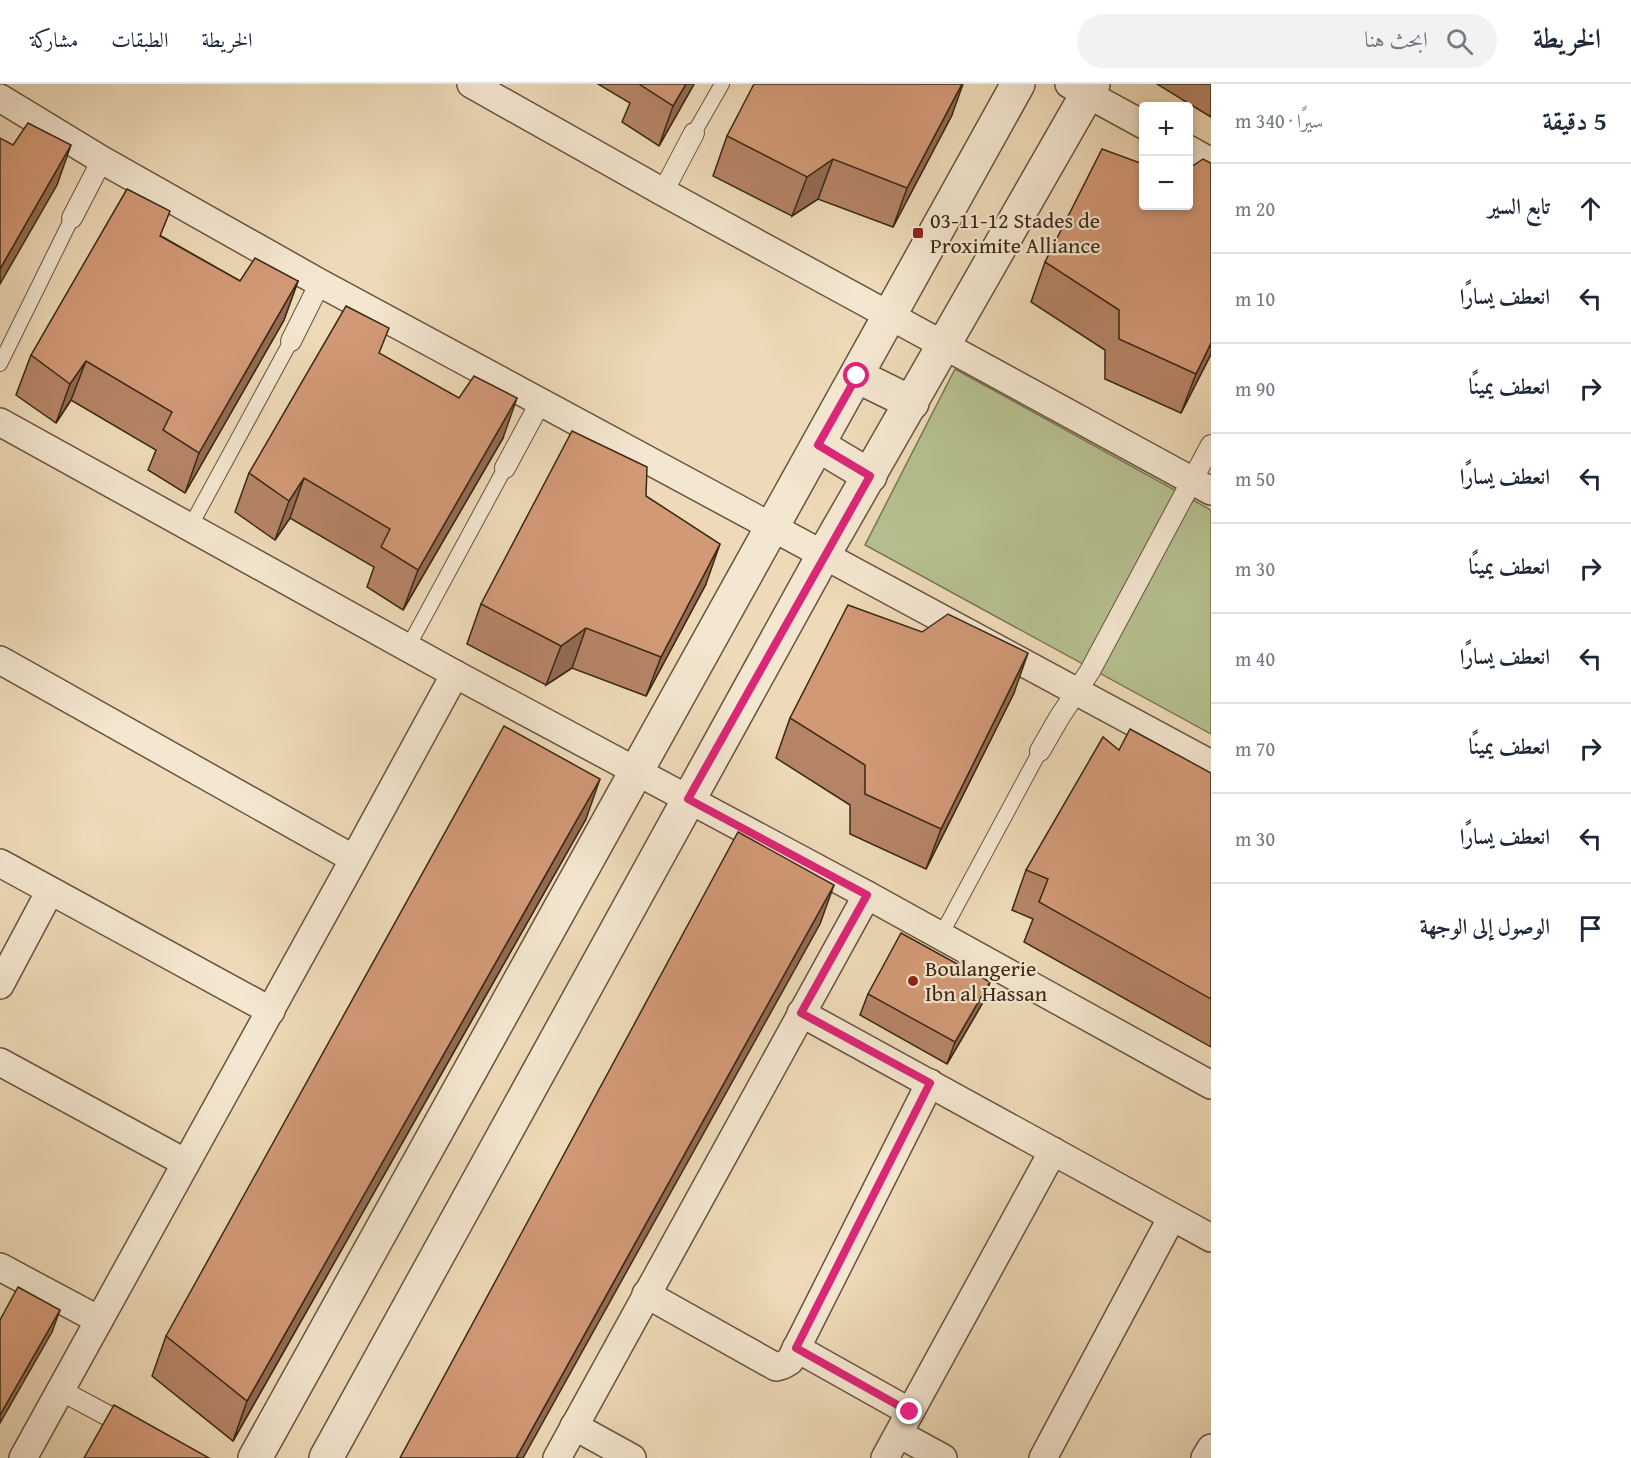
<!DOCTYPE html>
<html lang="ar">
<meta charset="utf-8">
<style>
:root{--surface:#fff;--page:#f2f2f3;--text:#1f2937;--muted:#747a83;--line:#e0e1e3}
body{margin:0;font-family:"Gentium Book Plus",Amiri,serif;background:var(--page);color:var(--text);direction:rtl}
.controls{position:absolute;right:18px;top:18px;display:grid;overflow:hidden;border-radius:6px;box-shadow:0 3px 9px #0003}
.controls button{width:54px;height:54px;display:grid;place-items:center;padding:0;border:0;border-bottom:2px solid var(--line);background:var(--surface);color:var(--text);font:30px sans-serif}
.stop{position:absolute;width:18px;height:18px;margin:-14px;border:4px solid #db2777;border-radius:50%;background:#fff}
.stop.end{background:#db2777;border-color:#fff;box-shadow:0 2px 6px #0008}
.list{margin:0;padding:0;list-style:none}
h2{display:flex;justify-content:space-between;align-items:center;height:78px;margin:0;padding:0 24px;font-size:26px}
h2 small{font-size:20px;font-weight:400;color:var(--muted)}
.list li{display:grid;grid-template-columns:39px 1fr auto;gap:18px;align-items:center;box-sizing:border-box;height:90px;padding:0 24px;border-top:2px solid var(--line)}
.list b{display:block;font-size:22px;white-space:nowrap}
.list em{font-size:20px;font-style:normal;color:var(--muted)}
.icon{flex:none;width:33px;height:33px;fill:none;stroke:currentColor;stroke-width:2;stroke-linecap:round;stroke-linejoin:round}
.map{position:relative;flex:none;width:1211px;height:1374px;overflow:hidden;direction:ltr}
header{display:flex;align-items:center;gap:36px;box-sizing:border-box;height:84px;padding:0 30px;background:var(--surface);border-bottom:2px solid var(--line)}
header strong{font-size:28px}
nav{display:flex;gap:33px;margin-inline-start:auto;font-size:21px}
.search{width:420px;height:54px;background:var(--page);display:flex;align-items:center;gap:15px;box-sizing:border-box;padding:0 21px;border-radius:33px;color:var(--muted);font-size:22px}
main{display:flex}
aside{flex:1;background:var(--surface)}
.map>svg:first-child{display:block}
.green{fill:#b6c090;stroke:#787452;stroke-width:1.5}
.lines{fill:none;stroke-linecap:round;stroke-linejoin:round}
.service-casing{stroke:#68543e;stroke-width:16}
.pedestrian-casing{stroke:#68543e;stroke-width:22}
.minor-casing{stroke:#68543e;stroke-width:30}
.tertiary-casing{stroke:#68543e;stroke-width:36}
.service{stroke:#f4e7d1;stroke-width:14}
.pedestrian{stroke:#f4e7d1;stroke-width:20}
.minor{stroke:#f4e7d1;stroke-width:27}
.tertiary{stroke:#f4e7d1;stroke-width:33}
.wall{fill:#b58466;stroke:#3b2815;stroke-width:1.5}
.shaded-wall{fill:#936b53;stroke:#3b2815;stroke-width:1.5}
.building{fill:#d29977;stroke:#3b2815;stroke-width:1.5}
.route{stroke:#db2777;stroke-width:8}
.poi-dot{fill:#8f2418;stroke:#f4e7d1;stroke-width:2}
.labels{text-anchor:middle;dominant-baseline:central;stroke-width:4.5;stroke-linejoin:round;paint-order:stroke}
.poi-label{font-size:22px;fill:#3b2815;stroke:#f4e7d1;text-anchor:start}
</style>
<header>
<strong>الخريطة</strong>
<div class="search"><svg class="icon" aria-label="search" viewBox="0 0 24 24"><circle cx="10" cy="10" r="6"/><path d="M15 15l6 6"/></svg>ابحث هنا</div>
<nav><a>الخريطة</a><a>الطبقات</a><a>مشاركة</a></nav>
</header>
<main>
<aside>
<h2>5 دقيقة<small>سيرًا · 340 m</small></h2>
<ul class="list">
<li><svg class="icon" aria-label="ahead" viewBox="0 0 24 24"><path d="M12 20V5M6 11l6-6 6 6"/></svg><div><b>تابع السير</b></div><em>20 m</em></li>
<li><svg class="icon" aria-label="left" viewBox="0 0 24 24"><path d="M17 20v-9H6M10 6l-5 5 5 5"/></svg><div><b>انعطف يسارًا</b></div><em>10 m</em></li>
<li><svg class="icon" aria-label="right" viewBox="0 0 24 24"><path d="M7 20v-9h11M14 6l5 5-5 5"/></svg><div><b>انعطف يمينًا</b></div><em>90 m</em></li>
<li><svg class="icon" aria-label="left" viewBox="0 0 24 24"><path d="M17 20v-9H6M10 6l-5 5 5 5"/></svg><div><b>انعطف يسارًا</b></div><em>50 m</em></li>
<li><svg class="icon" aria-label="right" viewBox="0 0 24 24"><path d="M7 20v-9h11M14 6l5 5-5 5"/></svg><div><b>انعطف يمينًا</b></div><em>30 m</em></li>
<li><svg class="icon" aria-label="left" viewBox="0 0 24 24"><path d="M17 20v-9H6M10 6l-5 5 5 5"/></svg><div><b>انعطف يسارًا</b></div><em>40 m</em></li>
<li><svg class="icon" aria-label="right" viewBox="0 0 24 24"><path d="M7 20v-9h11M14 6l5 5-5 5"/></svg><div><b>انعطف يمينًا</b></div><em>70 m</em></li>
<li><svg class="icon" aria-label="left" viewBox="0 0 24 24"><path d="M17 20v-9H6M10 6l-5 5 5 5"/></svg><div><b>انعطف يسارًا</b></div><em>30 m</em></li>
<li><svg class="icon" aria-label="arrive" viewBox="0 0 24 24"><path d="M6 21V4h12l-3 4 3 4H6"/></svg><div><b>الوصول إلى الوجهة</b></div></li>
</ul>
</aside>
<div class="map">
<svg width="1211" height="1374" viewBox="0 0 1211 1374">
<rect width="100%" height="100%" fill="#eedab8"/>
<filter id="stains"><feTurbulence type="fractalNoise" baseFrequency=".00333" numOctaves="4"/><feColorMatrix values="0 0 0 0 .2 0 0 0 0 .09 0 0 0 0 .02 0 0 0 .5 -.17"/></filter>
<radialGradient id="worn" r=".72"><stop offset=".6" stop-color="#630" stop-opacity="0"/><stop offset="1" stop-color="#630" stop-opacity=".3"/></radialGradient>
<path class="green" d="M955 285 1211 426V650L865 461Z"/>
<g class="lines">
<defs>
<g id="service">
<path d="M694 49 722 0"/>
<path d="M0 280 72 134"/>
<path d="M190 443 291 257"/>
<path d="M408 563 505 384"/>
<path d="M941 851 1040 667"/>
</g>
<g id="pedestrian">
<path d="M663 108 694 49"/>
<path d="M72 134 102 76"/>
<path d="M291 257 320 199"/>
<path d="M505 384 540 319"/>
<path d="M1040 667 1059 634 1090 587 1211 361"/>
<path d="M60 1306 129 1343"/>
</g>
<g id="minor">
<path d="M471 0 663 108 1211 407"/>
<path d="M1069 0 1144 41"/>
<path d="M0 14 102 76 320 199 1211 680"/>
<path d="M1188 65 1211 78"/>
<path d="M0 338 455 590 867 811 1211 1001"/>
<path d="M0 576 354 775"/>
<path d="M0 779 271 927"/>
<path d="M0 901 50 807"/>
<path d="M801 929 1211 1154"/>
<path d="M0 978 186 1079"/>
<path d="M0 1183 99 1236"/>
<path d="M646 1210 776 1283 783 1281 790 1277 930 999"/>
<path d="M796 1264 910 1328"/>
<path d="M574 1342 632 1374"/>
<path d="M899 1350 943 1374"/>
<path d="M23 1374 354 775 455 590"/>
<path d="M557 1374 867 811"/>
<path d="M885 1374 1053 1067"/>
<path d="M1043 1374 1172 1133"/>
<path d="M1205 1374 1211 1364"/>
</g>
<g id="tertiary">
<path d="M857 292 912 319"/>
<path d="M818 361 870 392"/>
<path d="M255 1374 1018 0"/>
<path d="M326 1374 824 470 1093 0"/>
</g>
</defs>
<use href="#service" class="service-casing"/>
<use href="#pedestrian" class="pedestrian-casing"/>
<use href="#minor" class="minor-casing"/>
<use href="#tertiary" class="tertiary-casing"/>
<use href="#service" class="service"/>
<use href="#pedestrian" class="pedestrian"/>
<use href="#minor" class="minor"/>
<use href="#tertiary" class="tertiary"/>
</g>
<g class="wall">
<path d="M598 0H694L659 62 622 38 630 19Z"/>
<path d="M1157 0H1211V33Z"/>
<path d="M952 31 893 143 818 115 792 132 713 92 727 52Z"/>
<path d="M161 152 240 197H298L284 236 185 409 148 386 156 366 71 316 56 339 16 311 31 271Z"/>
<path d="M1045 178 1211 270 1181 329 1105 295V266L1031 218Z"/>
<path d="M503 354 403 526 367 503 374 483 290 434 275 456 235 428 249 389Z"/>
<path d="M646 412 706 500 646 612 572 584 546 601 467 560 481 520Z"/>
<path d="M1014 609 926 785 850 750V721L776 674 790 634Z"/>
<path d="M1119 666 1211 689V963L1024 858 1033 835 1012 826 1026 786Z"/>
<path d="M586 735 233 1357 152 1292 166 1252Z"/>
<path d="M990 898 982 920 947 980 860 931 868 910Z"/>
</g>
<g class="shaded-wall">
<path d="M686 0H694L659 62 673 22Z"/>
<path d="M962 0H963L952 31 893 143 907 104Z"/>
<path d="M71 61 57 101 0 200V185Z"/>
<path d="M833 75 818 115 792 132 807 93Z"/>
<path d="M298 197 284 236 185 409 199 369Z"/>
<path d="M1211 259V270L1181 329 1196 290Z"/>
<path d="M86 277 71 316 56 339 70 300Z"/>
<path d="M517 314 503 354 403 526 418 486Z"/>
<path d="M304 394 290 434 275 456 289 417Z"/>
<path d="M720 460 706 500 646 612 661 573Z"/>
<path d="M586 544 572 584 546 601 561 562Z"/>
<path d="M1028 569 1014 609 926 785 941 745Z"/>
<path d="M600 695 586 735 233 1357 247 1317Z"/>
<path d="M834 801 820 840 523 1374H516Z"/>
<path d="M990 898 982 920 947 980 955 958Z"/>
<path d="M60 1226 52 1248 0 1339V1331Z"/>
</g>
<g class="building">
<path d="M639 0H686L673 22Z"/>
<path d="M754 0H962L907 104 833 75 807 93 727 52Z"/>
<path d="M28 39 71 61 0 185V54L13 61Z"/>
<path d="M1102 65 1143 80V122H1188V85L1203 75 1211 79V259L1196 290 1119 255V226L1045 178Z"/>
<path d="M127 105 170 127 160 152 240 197 255 174 298 197 199 369 163 346 172 328 86 277 70 300 31 271Z"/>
<path d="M346 222 389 244 379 269 459 314 474 292 517 314 418 486 381 463 390 445 304 394 289 417 249 389Z"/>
<path d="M572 347 647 383 646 412 720 460 661 573 586 544 561 562 481 520Z"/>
<path d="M848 521 922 548 948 530 1028 569 941 745 865 710V681L790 634Z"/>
<path d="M504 642 600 695 247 1317 166 1252Z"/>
<path d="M1130 645 1211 689V915L1039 818 1048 795 1026 786 1103 653 1119 666Z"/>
<path d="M738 748 834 801 516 1374H400Z"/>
<path d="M901 849 990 898 955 958 868 910Z"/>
<path d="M18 1203 60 1226 0 1331V1236Z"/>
<path d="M114 1321 209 1374H84Z"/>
</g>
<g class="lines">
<path class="route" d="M857 292 818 361 870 392 688 715 867 811 801 929 930 999 796 1264 910 1328"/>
</g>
<g class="poi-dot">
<rect x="912" y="143" width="12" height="12" rx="3"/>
<circle cx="913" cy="897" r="6"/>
</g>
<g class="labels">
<g class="poi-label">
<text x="930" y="136">03-11-12 Stades de<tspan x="930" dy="25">Proximite Alliance</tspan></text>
<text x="925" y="884">Boulangerie<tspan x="925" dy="25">Ibn al Hassan</tspan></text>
</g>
</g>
<rect width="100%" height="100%" filter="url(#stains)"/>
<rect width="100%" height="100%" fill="url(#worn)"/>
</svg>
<div class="controls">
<button>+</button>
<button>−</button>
</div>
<div class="stop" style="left:857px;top:292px"></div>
<div class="stop end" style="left:910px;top:1328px"></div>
</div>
</main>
